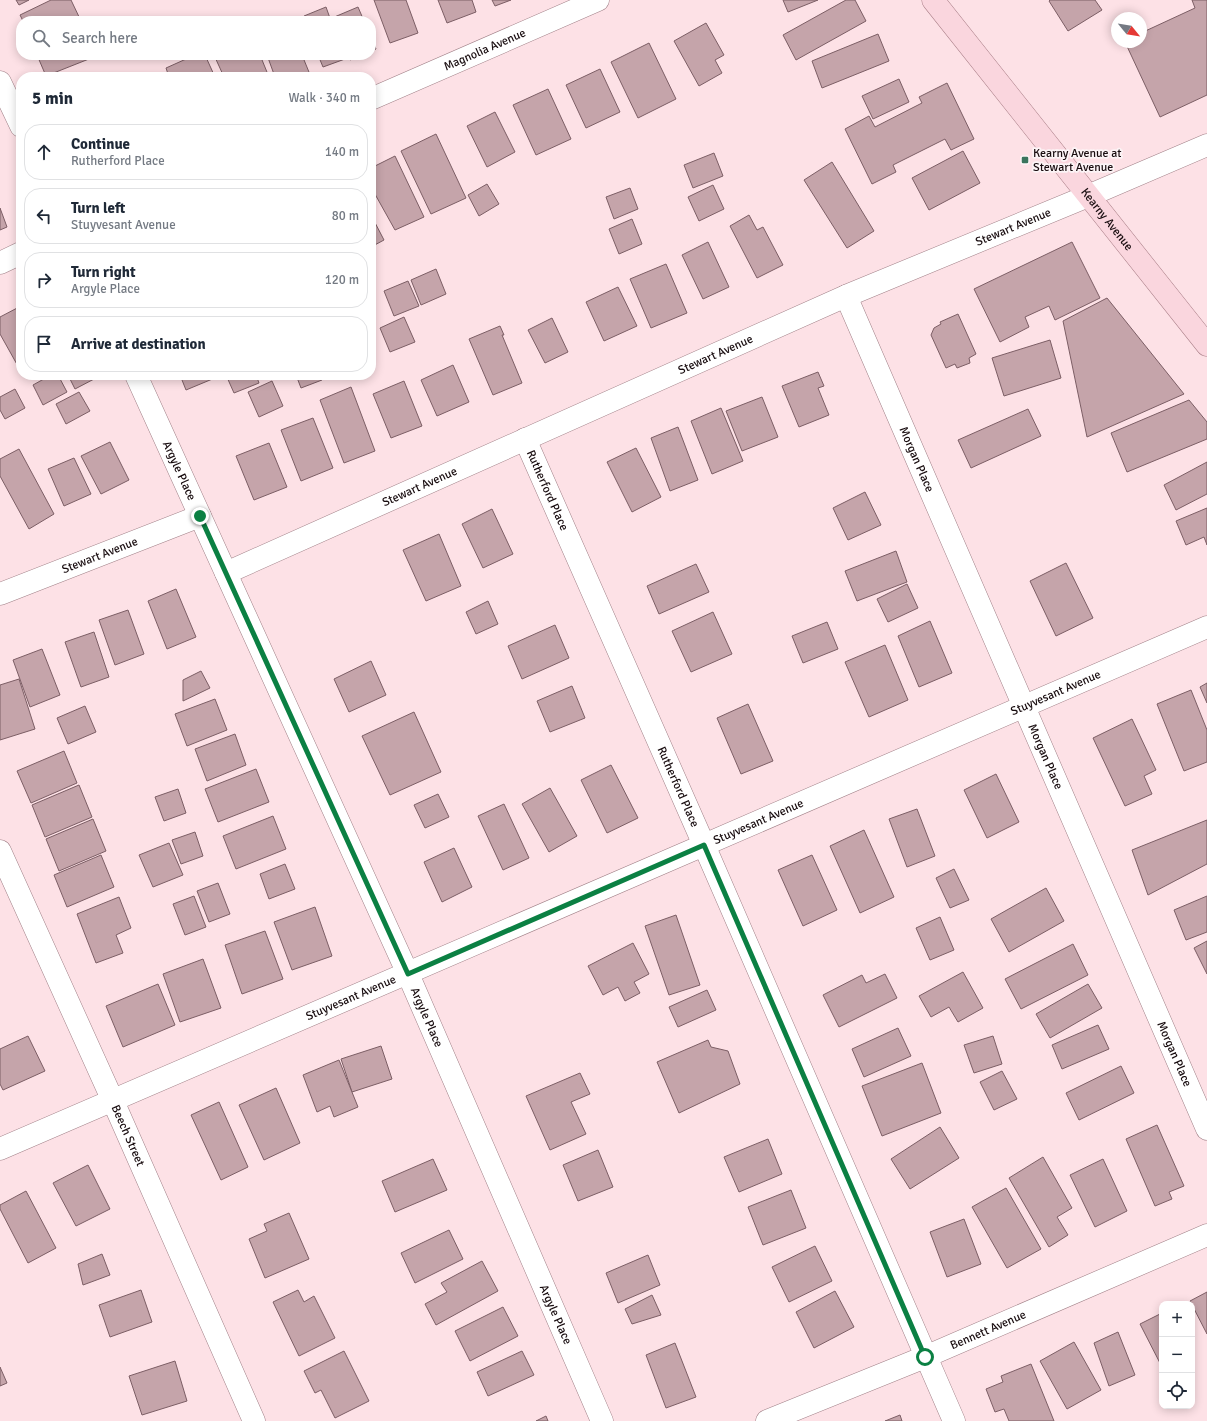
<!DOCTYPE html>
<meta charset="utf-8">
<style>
:root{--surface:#fff;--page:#f6f6f7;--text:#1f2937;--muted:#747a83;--line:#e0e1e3}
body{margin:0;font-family:Signika,sans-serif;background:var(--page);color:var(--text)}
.controls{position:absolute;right:12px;bottom:12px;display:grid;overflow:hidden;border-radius:8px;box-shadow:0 2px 10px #0003}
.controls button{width:36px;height:36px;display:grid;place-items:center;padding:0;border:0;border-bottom:1px solid var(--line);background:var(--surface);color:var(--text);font:20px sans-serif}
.compass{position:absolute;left:1111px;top:12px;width:36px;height:36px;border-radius:50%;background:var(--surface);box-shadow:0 2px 10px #0003;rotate:120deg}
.stop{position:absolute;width:12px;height:12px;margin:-9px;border:3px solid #0b8043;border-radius:50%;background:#fff}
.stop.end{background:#0b8043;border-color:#fff;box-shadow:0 1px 4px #0008}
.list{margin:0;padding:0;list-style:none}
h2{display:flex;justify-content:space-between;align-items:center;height:52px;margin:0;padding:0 16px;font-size:17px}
h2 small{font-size:13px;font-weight:400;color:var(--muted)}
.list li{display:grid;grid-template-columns:26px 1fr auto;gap:12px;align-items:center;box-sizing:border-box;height:56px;margin:0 8px 8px;padding:0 8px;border:1px solid var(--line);border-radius:16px}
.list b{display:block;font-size:15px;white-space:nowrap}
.list p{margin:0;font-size:13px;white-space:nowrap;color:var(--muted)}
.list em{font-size:13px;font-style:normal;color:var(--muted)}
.icon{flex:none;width:22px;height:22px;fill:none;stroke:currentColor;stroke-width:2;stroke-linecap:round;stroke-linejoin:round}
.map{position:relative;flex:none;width:1207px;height:1421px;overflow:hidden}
.search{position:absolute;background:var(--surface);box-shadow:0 2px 10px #0003;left:16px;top:16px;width:360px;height:44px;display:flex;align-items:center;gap:10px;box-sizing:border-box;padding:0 14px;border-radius:16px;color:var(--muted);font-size:15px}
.panel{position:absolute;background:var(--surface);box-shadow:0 2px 10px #0003;left:16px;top:72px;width:360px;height:308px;border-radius:16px}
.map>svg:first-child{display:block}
.building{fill:#c5a4aa;stroke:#7c5e65}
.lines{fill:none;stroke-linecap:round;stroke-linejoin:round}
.minor-casing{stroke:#a18188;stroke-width:23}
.major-casing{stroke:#a97e87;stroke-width:23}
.minor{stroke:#fff;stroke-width:22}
.major{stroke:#fad6de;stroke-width:22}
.route{stroke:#0b8043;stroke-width:5}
.poi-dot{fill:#3a745d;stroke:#fcf4f6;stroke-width:1.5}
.labels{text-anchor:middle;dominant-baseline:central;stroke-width:3.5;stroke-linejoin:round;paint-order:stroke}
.street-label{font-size:12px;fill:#180c0f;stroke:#fcf4f6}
.poi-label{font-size:12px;fill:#180c0f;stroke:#fcf4f6;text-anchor:start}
</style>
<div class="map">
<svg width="1207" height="1421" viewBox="0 0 1207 1421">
<rect width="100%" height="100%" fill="#fde1e6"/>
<g class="building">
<path d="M16 0H29L19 5Z"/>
<path d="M51 0H71L81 21H23L20 15Z"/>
<path d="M374 0H406L418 33 390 43Z"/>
<path d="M438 0H472L476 12 447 23Z"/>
<path d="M492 0H511L495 6Z"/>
<path d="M783 0H818L788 12Z"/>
<path d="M846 0H855L866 21 796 60 783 35Z"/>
<path d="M1050 0H1095L1102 10 1068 31 1049 1Z"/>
<path d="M1192 0H1207V95L1160 117 1125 42H1141V33L1195 8Z"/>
<path d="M326 7 331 21H306L304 16Z"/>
<path d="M358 7 364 21H334L332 18Z"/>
<path d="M287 17 288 21H277Z"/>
<path d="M706 23 724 55 715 60 722 73 699 86 674 41Z"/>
<path d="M878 34 889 61 822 88 812 61Z"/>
<path d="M371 37 376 49 371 51Z"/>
<path d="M649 43 676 99 638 118 611 62Z"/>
<path d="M37 55H99L46 76Z"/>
<path d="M195 55H205L215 77H169L166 68Z"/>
<path d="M214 55H260L269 77H224Z"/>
<path d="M267 55H302L311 77H275Z"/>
<path d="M318 55H343L345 59 323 67Z"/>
<path d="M348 55H361L350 60Z"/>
<path d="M600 69 620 112 586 128 566 85Z"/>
<path d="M899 79 909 102 873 119 862 96Z"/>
<path d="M947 83 974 139 951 150 945 139 893 165 896 172 872 184 845 129 869 116 875 127 922 103 919 97Z"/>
<path d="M548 89 571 139 536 155 513 105Z"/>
<path d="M495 112 515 152 487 167 467 126Z"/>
<path d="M436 134 466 198 431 214 401 151Z"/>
<path d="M963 151 980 183 929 210 912 178Z"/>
<path d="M714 153 723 176 693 188 684 165Z"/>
<path d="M395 156 424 217 395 230 371 187V168Z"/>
<path d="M832 162 874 231 847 248 804 180Z"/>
<path d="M487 184 499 204 479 216 468 195Z"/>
<path d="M713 185 724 209 699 221 688 197Z"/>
<path d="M630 188 638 209 614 219 606 197Z"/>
<path d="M0 208 7 227 0 230Z"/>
<path d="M371 215 384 240 371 247Z"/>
<path d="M749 215 757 230 763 227 783 265 757 278 730 226Z"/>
<path d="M632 219 642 244 619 254 609 229Z"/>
<path d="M708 242 729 287 703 299 682 255Z"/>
<path d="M1072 242 1100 298 1055 320 1049 306 1025 317 1029 327 1000 342 974 289Z"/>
<path d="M666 264 687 313 651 328 630 279Z"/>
<path d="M436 269 446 294 421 305 411 280Z"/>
<path d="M408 281 419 306 394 316 384 291Z"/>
<path d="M618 287 637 326 604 341 586 302Z"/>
<path d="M1107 298 1184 394 1087 437 1063 321Z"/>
<path d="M21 306V367L19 368 0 334V317Z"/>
<path d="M958 314 976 354 969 358 970 363 957 368 955 364 946 368 931 335 934 328 941 324 940 322Z"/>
<path d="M404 317 415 342 390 352 380 328Z"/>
<path d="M552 318 568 352 545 363 528 330Z"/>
<path d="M500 326 504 335H502L522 383 493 395 469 339Z"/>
<path d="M1050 340 1061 378 1004 396 992 358Z"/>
<path d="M453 365 469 402 437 416 421 380Z"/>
<path d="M818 372 824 386 818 388 829 415 799 427 782 386Z"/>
<path d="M51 375H58L67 392 43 405 33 385Z"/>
<path d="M68 375H94L96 378 75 389Z"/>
<path d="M180 375H222L186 390Z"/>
<path d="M226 375H256L259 383 234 393Z"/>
<path d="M296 375H320L322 380 301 388Z"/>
<path d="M272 381 283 406 259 417 248 392Z"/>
<path d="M404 381 422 426 391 438 373 394Z"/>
<path d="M351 387 375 451 344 463 320 400Z"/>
<path d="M15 389 25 408 5 419 0 410V397Z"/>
<path d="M79 392 90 411 66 424 56 404Z"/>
<path d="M762 397 778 437 742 451 726 411Z"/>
<path d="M1189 400 1207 422V439L1127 472 1111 433Z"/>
<path d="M721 408 743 461 712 474 691 421Z"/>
<path d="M1028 409 1041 436 971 468 958 440Z"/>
<path d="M313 418 333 468 301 481 281 430Z"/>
<path d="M678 427 698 480 670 491 651 438Z"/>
<path d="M110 442 129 480 101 494 81 456Z"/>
<path d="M269 443 287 487 254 500 236 456Z"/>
<path d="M636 448 661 497 632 512 607 462Z"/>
<path d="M19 449 54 514 29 529 0 476V459Z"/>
<path d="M74 458 91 494 64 506 48 469Z"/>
<path d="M1207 462V494L1176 510 1164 485Z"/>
<path d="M865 492 881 525 848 540 833 508Z"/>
<path d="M1207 508V545L1204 537 1186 545 1176 521Z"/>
<path d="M492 509 513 554 483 568 462 524Z"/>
<path d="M439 534 461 586 426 601 403 550Z"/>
<path d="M896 551 907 582 857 601 845 571Z"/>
<path d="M1066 563 1093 618 1056 636 1030 581Z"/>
<path d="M696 564 709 592 659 614 647 586Z"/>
<path d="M907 584 918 608 888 622 877 599Z"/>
<path d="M176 589 196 637 167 649 148 601Z"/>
<path d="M488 601 498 624 476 634 466 612Z"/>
<path d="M128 610 144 654 115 665 99 620Z"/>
<path d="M713 612 732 654 691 672 672 631Z"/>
<path d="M930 621 952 673 919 687 898 636Z"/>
<path d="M827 622 838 649 803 663 792 636Z"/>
<path d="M555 625 569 658 522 679 508 646Z"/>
<path d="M94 632 109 677 81 687 65 642Z"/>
<path d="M885 645 908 700 869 717 845 662Z"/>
<path d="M42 649 60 695 30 707 13 660Z"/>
<path d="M371 661 386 695 349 712 334 679Z"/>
<path d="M201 671 210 688 183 701V680Z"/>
<path d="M19 679 35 729 0 740V685Z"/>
<path d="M1207 683V703L1200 687Z"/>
<path d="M572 686 585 718 550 732 537 701Z"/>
<path d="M1191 690 1207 730V762L1184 771 1157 704Z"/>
<path d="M215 699 227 730 187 746 175 714Z"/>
<path d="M748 704 773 761 741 774 717 718Z"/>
<path d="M85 706 96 732 68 744 57 718Z"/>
<path d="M414 712 441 772 390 795 362 736Z"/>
<path d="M1132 719 1156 770 1144 776 1152 794 1125 806 1093 738Z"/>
<path d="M235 734 246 765 207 781 195 749Z"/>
<path d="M64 751 77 783 31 803 17 771Z"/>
<path d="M611 765 638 818 607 833 581 780Z"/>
<path d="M256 769 269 802 218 822 205 789Z"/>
<path d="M996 774 1019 822 987 838 964 790Z"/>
<path d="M79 785 92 817 45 837 32 805Z"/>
<path d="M550 788 577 836 549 852 522 804Z"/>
<path d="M178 789 186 813 164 821 155 797Z"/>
<path d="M438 794 449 817 425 828 414 805Z"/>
<path d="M504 804 529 858 503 870 478 816Z"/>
<path d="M917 809 935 856 907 867 889 819Z"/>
<path d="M273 816 286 849 236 869 223 836Z"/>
<path d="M93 819 106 851 59 871 46 839Z"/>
<path d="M1207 820V864L1148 895 1132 850Z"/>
<path d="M864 830 894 897 860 913 830 846Z"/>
<path d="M195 832 203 856 181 864 172 840Z"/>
<path d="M169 843 183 875 153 887 139 855Z"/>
<path d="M454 848 472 887 442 902 424 862Z"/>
<path d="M101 855 114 887 67 907 54 875Z"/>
<path d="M812 855 837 910 803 926 778 870Z"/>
<path d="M285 864 295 889 269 899 260 874Z"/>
<path d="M954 869 969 900 950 908 936 878Z"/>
<path d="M218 883 230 914 209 922 197 891Z"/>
<path d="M1046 888 1064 921 1009 952 991 919Z"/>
<path d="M194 896 206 927 185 935 173 904Z"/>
<path d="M1207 896V932L1186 940 1174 910Z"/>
<path d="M119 897 131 928 116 935 123 953 96 963 77 914Z"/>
<path d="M315 907 332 956 292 970 274 922Z"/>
<path d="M676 915 700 985 669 995 645 926Z"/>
<path d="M940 917 954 950 930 960 916 928Z"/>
<path d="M265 931 283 979 242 994 225 945Z"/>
<path d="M1207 941V974L1194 948Z"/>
<path d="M633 943 649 974 634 982 640 993 625 1001 618 987 603 995 588 966Z"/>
<path d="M1073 944 1088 975 1021 1009 1005 979Z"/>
<path d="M203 959 221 1008 180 1022 163 974Z"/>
<path d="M963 972 983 1008 958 1022 949 1007 931 1017 919 996Z"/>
<path d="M885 974 897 998 839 1027 823 995 862 975 866 983Z"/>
<path d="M158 984 175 1025 123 1047 106 1006Z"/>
<path d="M1088 984 1102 1008 1050 1038 1036 1014Z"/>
<path d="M707 990 716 1010 678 1027 669 1007Z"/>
<path d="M1098 1025 1109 1049 1062 1069 1052 1045Z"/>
<path d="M898 1028 911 1056 864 1077 852 1049Z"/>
<path d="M28 1036 45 1071 3 1090 0 1084V1049Z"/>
<path d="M993 1036 1002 1064 974 1073 964 1045Z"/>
<path d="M708 1040 711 1047 728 1051 740 1084 679 1113 657 1062Z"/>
<path d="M381 1046 392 1079 352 1092 341 1059Z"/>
<path d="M339 1060 358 1107 334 1117 330 1106 317 1112 303 1075Z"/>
<path d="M922 1063 941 1113 882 1136 862 1086Z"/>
<path d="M1121 1066 1134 1093 1079 1120 1066 1093Z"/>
<path d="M1002 1071 1017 1099 994 1110 980 1082Z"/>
<path d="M580 1073 590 1094 571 1102 586 1134 550 1150 526 1096Z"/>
<path d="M276 1088 300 1143 264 1160 239 1105Z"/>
<path d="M219 1102 248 1167 221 1180 191 1115Z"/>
<path d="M1157 1125 1184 1186 1169 1192 1172 1199 1155 1206 1126 1139Z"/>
<path d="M940 1127 959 1158 910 1189 891 1159Z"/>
<path d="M768 1139 782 1174 739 1192 724 1157Z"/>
<path d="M598 1150 613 1187 578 1201 563 1165Z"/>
<path d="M1043 1157 1072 1208 1057 1217 1068 1235 1049 1247 1009 1178Z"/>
<path d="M433 1159 447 1190 395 1212 382 1181Z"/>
<path d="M1103 1159 1127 1211 1095 1227 1070 1175Z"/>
<path d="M88 1165 110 1209 76 1226 53 1183Z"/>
<path d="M1006 1188 1041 1249 1007 1268 972 1207Z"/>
<path d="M791 1190 806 1228 763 1245 748 1207Z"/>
<path d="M26 1191 56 1248 28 1263 0 1209V1205Z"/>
<path d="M289 1213 309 1259 265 1278 249 1239 267 1231 264 1224Z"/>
<path d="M964 1219 981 1264 947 1277 930 1232Z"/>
<path d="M449 1230 463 1259 415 1283 401 1253Z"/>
<path d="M815 1246 832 1281 789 1302 772 1267Z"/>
<path d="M102 1254 110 1275 83 1285 78 1264Z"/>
<path d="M648 1255 660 1285 618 1303 606 1273Z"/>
<path d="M482 1261 498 1291 436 1325 425 1304 447 1292 441 1283Z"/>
<path d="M141 1290 152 1322 110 1337 99 1305Z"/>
<path d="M298 1290 304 1302 314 1296 335 1338 299 1356 273 1302Z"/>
<path d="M835 1291 854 1327 814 1348 796 1312Z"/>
<path d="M1207 1292V1334L1190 1301Z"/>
<path d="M652 1295 661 1315 632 1324 625 1309Z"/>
<path d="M503 1307 518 1336 470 1361 455 1331Z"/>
<path d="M1162 1313V1367L1140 1324Z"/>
<path d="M1118 1332 1135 1375 1109 1386 1094 1343Z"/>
<path d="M1074 1342 1101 1390 1067 1409 1040 1361Z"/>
<path d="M675 1343 696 1397 666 1408 646 1355Z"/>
<path d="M344 1351 369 1401 335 1418 321 1390 315 1393 304 1371Z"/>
<path d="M522 1351 534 1375 488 1396 477 1372Z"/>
<path d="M175 1361 187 1401 142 1415 129 1376Z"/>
<path d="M1031 1364 1054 1421H1009L1004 1409 995 1412 986 1389 1003 1382 1001 1376Z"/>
<path d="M0 1367 7 1383 0 1386Z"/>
<path d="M900 1415 902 1421H885Z"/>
<path d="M546 1416 548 1421H536Z"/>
</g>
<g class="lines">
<defs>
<g id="minor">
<path d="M0 82 21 126"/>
<path id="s1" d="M371 99 598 0"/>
<path d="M0 263 21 253"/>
<path id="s2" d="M846 296 1207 1129"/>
<path id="s3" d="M136 375 408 974 602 1421"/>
<path id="s4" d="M525 439 704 845 954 1421"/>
<path id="s5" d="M226 573 846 296 1088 196 1207 145"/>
<path id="s6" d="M0 594 200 516"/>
<path id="s7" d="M0 851 113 1101 254 1421"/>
<path id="s8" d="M0 1149 704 845 1207 627"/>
<path id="s9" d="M767 1421 925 1357 1207 1235"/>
</g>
<g id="major">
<path id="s10" d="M933 0 1207 345"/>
</g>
</defs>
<use href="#minor" class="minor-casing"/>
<use href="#major" class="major-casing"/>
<use href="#minor" class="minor"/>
<use href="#major" class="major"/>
</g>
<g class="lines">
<path class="route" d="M200 516 408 974 704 845 925 1357"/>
</g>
<rect class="poi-dot" x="1021" y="156" width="8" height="8" rx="2"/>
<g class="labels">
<g class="street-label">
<text stroke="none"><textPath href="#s1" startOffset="124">Magnolia Avenue</textPath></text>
<text stroke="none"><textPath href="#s10" startOffset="280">Kearny Avenue</textPath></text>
<text stroke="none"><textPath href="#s5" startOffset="860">Stewart Avenue</textPath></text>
<text stroke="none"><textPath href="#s5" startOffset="536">Stewart Avenue</textPath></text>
<text stroke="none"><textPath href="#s2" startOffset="178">Morgan Place</textPath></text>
<text stroke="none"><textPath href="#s3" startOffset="105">Argyle Place</textPath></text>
<text stroke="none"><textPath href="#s5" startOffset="212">Stewart Avenue</textPath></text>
<text stroke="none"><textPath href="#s4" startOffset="56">Rutherford Place</textPath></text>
<text stroke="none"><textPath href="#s6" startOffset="107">Stewart Avenue</textPath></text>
<text stroke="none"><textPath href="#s8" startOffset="1150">Stuyvesant Avenue</textPath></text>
<text stroke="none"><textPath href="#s2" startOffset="502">Morgan Place</textPath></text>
<text stroke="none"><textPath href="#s4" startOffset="380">Rutherford Place</textPath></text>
<text stroke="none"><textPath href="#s8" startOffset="826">Stuyvesant Avenue</textPath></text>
<text stroke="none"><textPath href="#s8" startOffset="382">Stuyvesant Avenue</textPath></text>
<text stroke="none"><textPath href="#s3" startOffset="705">Argyle Place</textPath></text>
<text stroke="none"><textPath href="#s2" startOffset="826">Morgan Place</textPath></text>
<text stroke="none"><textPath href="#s7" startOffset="312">Beech Street</textPath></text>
<text stroke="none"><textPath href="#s3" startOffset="1029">Argyle Place</textPath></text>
<text stroke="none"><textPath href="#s9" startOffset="239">Bennett Avenue</textPath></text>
</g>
<g class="poi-label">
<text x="1033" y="153">Kearny Avenue at<tspan x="1033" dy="14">Stewart Avenue</tspan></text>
</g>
</g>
</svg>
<div class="controls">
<button>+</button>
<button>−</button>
<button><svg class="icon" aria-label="locate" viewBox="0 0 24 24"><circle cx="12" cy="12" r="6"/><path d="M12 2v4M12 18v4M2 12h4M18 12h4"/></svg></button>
</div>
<svg class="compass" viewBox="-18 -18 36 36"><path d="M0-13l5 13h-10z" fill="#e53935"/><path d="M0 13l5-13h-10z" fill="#747a83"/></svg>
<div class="stop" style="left:925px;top:1357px"></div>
<div class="stop end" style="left:200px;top:516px"></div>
<div class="search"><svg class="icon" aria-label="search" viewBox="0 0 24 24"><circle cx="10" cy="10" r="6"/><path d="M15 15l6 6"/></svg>Search here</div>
<section class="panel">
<h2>5 min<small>Walk · 340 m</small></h2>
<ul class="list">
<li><svg class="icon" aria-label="ahead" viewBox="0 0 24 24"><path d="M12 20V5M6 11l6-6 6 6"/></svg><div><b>Continue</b><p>Rutherford Place</p></div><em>140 m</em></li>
<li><svg class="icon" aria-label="left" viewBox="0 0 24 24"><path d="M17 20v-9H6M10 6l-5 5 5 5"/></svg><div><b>Turn left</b><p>Stuyvesant Avenue</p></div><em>80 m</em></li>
<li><svg class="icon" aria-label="right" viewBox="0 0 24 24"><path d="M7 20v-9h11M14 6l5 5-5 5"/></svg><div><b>Turn right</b><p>Argyle Place</p></div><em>120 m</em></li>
<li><svg class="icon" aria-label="arrive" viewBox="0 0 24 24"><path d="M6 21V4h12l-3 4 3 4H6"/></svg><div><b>Arrive at destination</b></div></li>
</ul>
</section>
</div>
